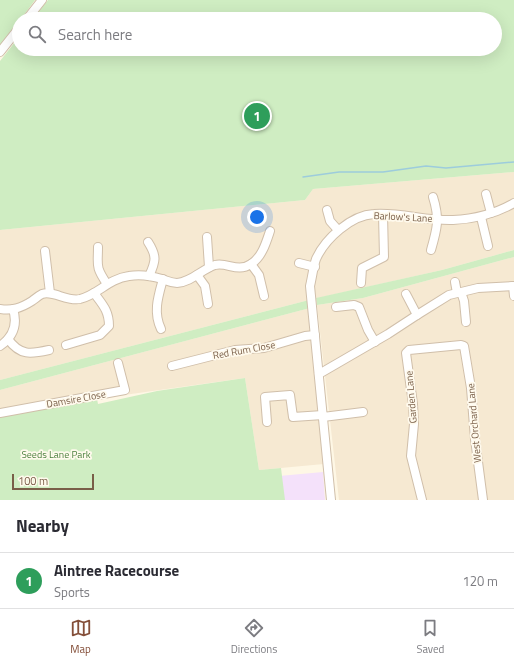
<!DOCTYPE html>
<style>
:root{--surface:#fff;--page:#f7f7f7;--text:#2b2b33;--muted:#7c7c81;--line:#e1e1e2;--accent:#844f39}
body{margin:0;font-family:"Titillium Web",sans-serif;background:var(--page);color:var(--text)}
.scale{position:absolute;left:12px;bottom:10px;width:82px;box-sizing:border-box;padding-left:4px;border:2px solid #795e48;border-top:0;font-size:11px;line-height:14px;white-space:nowrap;color:#795e48;-webkit-text-stroke:3px #fffaed;paint-order:stroke}
.you{position:absolute;left:257px;top:217px;width:14px;height:14px;margin:-10px;border:3px solid #fff;border-radius:50%;background:#1a73e8;box-shadow:0 0 0 6px #1a73e833}
.badge{display:grid;place-items:center;width:26px;height:26px;border-radius:50%;background:var(--accent);color:#fff;font-size:13px;font-weight:700}
.pin{position:absolute;translate:-50% -50%;border:2px solid #fff;box-shadow:0 1px 4px #0006}
.list{margin:0;padding:0;list-style:none}
h2{display:flex;justify-content:space-between;align-items:center;height:52px;margin:0;padding:0 16px;font-size:17px}
h2 small{font-size:13px;font-weight:400;color:var(--muted)}
.list li{display:grid;grid-template-columns:26px 1fr auto;gap:12px;align-items:center;box-sizing:border-box;height:56px;padding:0 16px;border-top:1px solid var(--line)}
.list b{display:block;font-size:15px;white-space:nowrap}
.list p{margin:0;font-size:13px;white-space:nowrap;color:var(--muted)}
.list em{font-size:13px;font-style:normal;color:var(--muted)}
.icon{flex:none;width:22px;height:22px;fill:none;stroke:currentColor;stroke-width:2;stroke-linecap:round;stroke-linejoin:round}
.map{position:relative;flex:none;width:514px;height:500px;overflow:hidden}
.search{position:absolute;background:var(--surface);box-shadow:0 4px 16px #0002;left:12px;right:12px;top:12px;height:44px;display:flex;align-items:center;gap:10px;box-sizing:border-box;padding:0 14px;border-radius:22px;color:var(--muted);font-size:15px}
.sheet{height:108px;background:var(--surface)}
nav{display:flex;justify-content:space-around;align-items:center;box-sizing:border-box;height:56px;border-top:1px solid var(--line);background:var(--surface);font-size:11px;color:var(--muted)}
nav a{display:grid;justify-items:center;gap:2px}
nav .on{color:var(--accent)}
.map>svg:first-child{display:block}
.residential{fill:#f6e9d2}
.education{fill:#f4e1fa}
.green{fill:#cfedc2}
.lines{fill:none;stroke-linecap:round;stroke-linejoin:round}
.stream{stroke:#9dccdc;stroke-width:1.5}
.minor-casing{stroke:#d0bfaa;stroke-width:10}
.minor{stroke:#fff;stroke-width:8}
.labels{text-anchor:middle;dominant-baseline:central;stroke-width:3.5;stroke-linejoin:round;paint-order:stroke}
.street-label{font-size:10px;fill:#795e48;stroke:#fffaed}
.park-label{font-size:10px;fill:#4c803f;stroke:#fffaed}
</style>
<div class="map">
<svg width="514" height="500" viewBox="0 0 514 500">
<rect width="100%" height="100%" fill="#fef7e5"/>
<g class="residential">
<path d="M514 172V250L442 270 309 300 0 380V230L305 200 313 189Z"/>
<path d="M514 257V500H339L317 305 363 298Z"/>
<path d="M310 308 324 464 259 470 245 378 117 396 0 416V390Z"/>
</g>
<path class="education" d="M323 472 325 500H281L279 476Z"/>
<g class="green">
<path d="M0 0H35L21 19H19V21L0 45Z"/>
<path d="M48 0H514V172L313 189 305 200 0 230V61L19 37V49H495V19H33Z"/>
<path d="M514 250V257L363 298 317 305 316 298 442 270Z"/>
<path d="M309 300 310 308 0 390V380Z"/>
<path d="M245 378 259 470 281 468 285 500H0V416L97 399 98 404 157 391Z"/>
</g>
<g class="lines">
<path class="stream" d="M303 177 339 172H383L426 166 446 168 514 162"/>
<defs>
<g id="minor">
<path d="M27 19 42 0"/>
<path d="M0 52 19 28"/>
<path d="M486 194 491 213"/>
<path d="M327 210 330 221 338 230"/>
<path d="M481 217 488 246"/>
<path d="M207 237 209 267"/>
<path d="M148 242C157 256 156 261 149 276"/>
<path d="M98 247C98 266 95 266 107 284"/>
<path d="M431 250C437 229 440 219 433 197"/>
<path d="M45 251 50 293"/>
<path d="M299 263 315 267"/>
<path d="M251 264 259 275 264 296"/>
<path d="M197 275 205 286 208 304"/>
<path d="M455 282 457 293"/>
<path d="M361 283 362 268 384 257 383 214"/>
<path d="M513 286 514 296"/>
<path d="M461 292 464 301 466 322"/>
<path d="M406 294 417 315"/>
<path d="M336 307 354 305 359 307 368 330 375 342"/>
<path d="M0 309C12 311 21 308 32 301 35 299 38 296 42 294 53 290 67 302 80 299 99 294 108 279 129 276 140 274 152 276 162 279 168 281 171 283 177 283 192 282 202 269 215 265 228 262 237 273 251 264 262 257 266 243 270 231"/>
<path d="M161 329C153 312 158 297 163 279"/>
<path d="M8 339C20 356 31 354 49 350"/>
<path d="M66 345 100 335 109 326C109 311 103 305 94 293"/>
<path d="M0 346C13 337 18 325 13 309"/>
<path d="M172 366 235 350 264 348 305 336 315 335"/>
<path d="M319 374 388 334 417 315 449 295 478 288 514 286"/>
<path d="M0 413 125 390 118 363"/>
<path d="M323 417 363 412"/>
<path d="M267 422 265 397 290 395 293 417 323 415"/>
<path d="M331 500 310 286C312 278 313 268 316 259 325 239 351 215 374 214 400 212 426 221 453 220 474 219 495 214 514 203"/>
<path d="M422 500 411 456 414 424 413 404 406 353 409 350 461 345 464 346 471 388 475 439 483 500"/>
</g>
</defs>
<use href="#minor" class="minor-casing"/>
<use href="#minor" class="minor"/>
</g>
<g class="labels">
<g class="street-label">
<text transform="translate(403 217) rotate(3)">Barlow's Lane</text>
<text transform="translate(244 350) rotate(-10)">Red Rum Close</text>
<text transform="translate(411 397) rotate(-95)">Garden Lane</text>
<text transform="translate(76 399) rotate(-10)">Damsire Close</text>
<text transform="translate(474 423) rotate(-95)">West Orchard Lane</text>
</g>
<g class="park-label">
<text x="56" y="454">Seeds Lane Park</text>
</g>
</g>
</svg>
<div class="scale">100 m</div>
<div class="you"></div>
<div class="pin badge" style="left:257px;top:116px;background:#2e9e5b">1</div>
<div class="search"><svg class="icon" aria-label="search" viewBox="0 0 24 24"><circle cx="10" cy="10" r="6"/><path d="M15 15l6 6"/></svg>Search here</div>
</div>
<section class="sheet">
<h2>Nearby<small></small></h2>
<ul class="list">
<li><span class="badge" style="background:#2e9e5b">1</span><div><b>Aintree Racecourse</b><p>Sports</p></div><em>120 m</em></li>
</ul>
</section>
<nav>
<a class="on"><svg class="icon" aria-label="map" viewBox="0 0 24 24"><path d="M3 6l6-2 6 2 6-2v14l-6 2-6-2-6 2zM9 4v14M15 6v14"/></svg>Map</a>
<a><svg class="icon" aria-label="directions" viewBox="0 0 24 24"><path d="M12 3l9 9-9 9-9-9zM9 14v-3h6M13 9l2 2-2 2"/></svg>Directions</a>
<a><svg class="icon" aria-label="saved" viewBox="0 0 24 24"><path d="M7 4h10v16l-5-4-5 4z"/></svg>Saved</a>
</nav>
